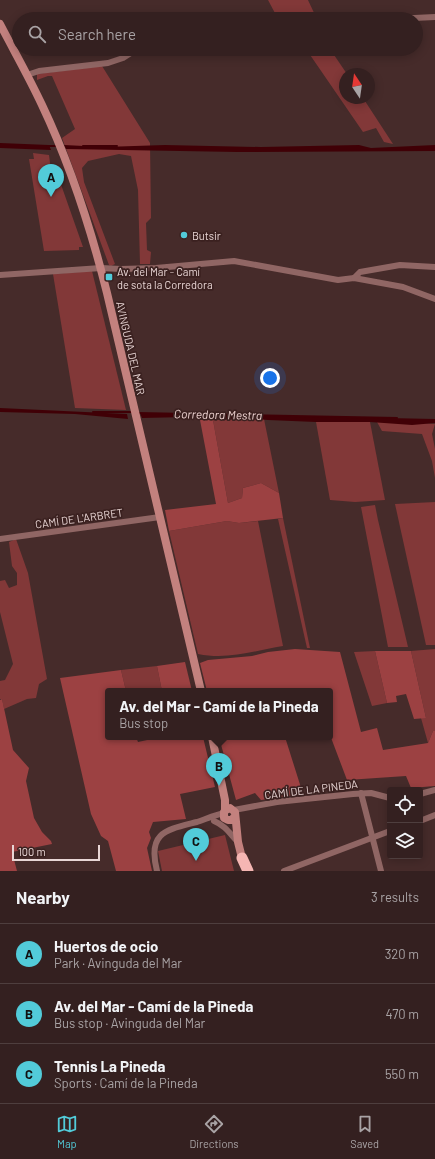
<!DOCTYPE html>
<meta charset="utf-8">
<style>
:root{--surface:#342020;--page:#3f2d2d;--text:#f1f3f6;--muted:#a9a3a5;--line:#4e3e3e;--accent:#52cbd9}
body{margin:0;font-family:Barlow,sans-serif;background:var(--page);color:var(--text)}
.controls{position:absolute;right:12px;bottom:12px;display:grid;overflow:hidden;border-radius:4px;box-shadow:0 2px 10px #0003}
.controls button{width:36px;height:36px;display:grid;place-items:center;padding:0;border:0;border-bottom:1px solid var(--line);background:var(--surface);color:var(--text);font:20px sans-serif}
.compass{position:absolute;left:339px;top:68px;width:36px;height:36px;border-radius:50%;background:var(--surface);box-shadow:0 2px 10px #0003;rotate:347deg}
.scale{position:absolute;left:12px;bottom:10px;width:88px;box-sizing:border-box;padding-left:4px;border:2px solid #e9d6d5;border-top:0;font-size:11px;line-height:14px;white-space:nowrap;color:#e9d6d5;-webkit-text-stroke:3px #3b2120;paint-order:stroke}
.you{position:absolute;left:270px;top:378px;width:14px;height:14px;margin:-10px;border:3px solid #fff;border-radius:50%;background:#1a73e8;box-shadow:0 0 0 6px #1a73e833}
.badge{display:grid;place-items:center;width:26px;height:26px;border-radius:50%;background:var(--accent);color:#111;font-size:13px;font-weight:700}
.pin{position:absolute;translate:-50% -33px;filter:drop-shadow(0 1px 2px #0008)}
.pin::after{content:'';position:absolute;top:21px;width:14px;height:12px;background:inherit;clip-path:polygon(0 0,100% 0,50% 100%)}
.popup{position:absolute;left:105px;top:688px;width:228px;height:52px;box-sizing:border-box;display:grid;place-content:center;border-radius:4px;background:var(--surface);filter:drop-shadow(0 1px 3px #0005);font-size:13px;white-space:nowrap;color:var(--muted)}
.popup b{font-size:15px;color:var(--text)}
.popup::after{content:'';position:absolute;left:50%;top:100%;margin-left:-8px;border:8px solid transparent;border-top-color:var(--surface)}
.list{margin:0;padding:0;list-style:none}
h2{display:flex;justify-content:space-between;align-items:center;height:52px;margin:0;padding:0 16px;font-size:17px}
h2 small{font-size:13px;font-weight:400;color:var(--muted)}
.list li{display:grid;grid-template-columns:26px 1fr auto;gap:12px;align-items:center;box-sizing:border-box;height:60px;padding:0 16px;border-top:1px solid var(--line)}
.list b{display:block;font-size:15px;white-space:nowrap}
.list p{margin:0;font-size:13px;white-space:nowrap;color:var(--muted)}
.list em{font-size:13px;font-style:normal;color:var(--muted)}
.icon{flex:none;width:22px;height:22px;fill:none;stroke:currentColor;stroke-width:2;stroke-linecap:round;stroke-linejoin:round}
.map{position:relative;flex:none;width:435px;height:871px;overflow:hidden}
.search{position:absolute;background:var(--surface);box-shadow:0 2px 10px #0003;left:12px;right:12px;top:12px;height:44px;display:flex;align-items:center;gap:10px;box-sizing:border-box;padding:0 14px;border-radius:22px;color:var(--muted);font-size:15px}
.sheet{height:232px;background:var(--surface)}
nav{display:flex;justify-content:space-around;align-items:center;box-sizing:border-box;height:56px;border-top:1px solid var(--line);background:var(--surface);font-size:11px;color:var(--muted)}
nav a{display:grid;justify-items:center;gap:2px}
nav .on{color:var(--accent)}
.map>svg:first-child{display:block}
.green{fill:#823838}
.forest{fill:#9c4142}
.water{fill:#400006}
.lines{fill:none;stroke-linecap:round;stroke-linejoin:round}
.stream{stroke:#400006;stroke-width:2}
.street{stroke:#906664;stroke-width:6}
.secondary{stroke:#c3817e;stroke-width:8}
.highway{stroke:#f5b6b3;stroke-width:11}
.poi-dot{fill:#52cbd9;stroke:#3b2120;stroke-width:1.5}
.labels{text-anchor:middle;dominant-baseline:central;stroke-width:3.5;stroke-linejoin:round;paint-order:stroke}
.poi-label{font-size:11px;fill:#e9d6d5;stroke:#3b2120;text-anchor:start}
.street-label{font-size:11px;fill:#e9d6d5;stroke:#3b2120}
.water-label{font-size:12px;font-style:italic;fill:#edd2d0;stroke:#3b2120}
</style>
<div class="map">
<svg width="435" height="871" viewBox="0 0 435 871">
<rect width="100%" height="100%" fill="#462b2a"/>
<g class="green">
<path d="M268 0H308L315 15H276Z"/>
<path d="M306 49H330L347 74H345V98H363L393 144 384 142 376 128 363 132Z"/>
<path d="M102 66 150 143 151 218 146 223 147 250 151 252 150 264H140L138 190 131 156 119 154 88 161 82 168 84 182 115 264 111 266 109 265 62 138 75 129 52 76H48L37 80V74Z"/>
<path d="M33 153 49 155 52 178 58 176 83 247H79V250L44 251 29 159H34Z"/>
<path d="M92 271 126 410 75 408 53 274Z"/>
<path d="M264 419 279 493 261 483 243 488 242 498 228 503 213 420Z"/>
<path d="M389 420 435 424 432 434 435 449V478L432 461 422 434 382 431 377 422Z"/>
<path d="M316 422H370L385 500 355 502 330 500Z"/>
<path d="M435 502V645H426L395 504Z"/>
<path d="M375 505 378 520 408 647H388L361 507Z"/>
<path d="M283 518 310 648H307L278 519Z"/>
<path d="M227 521 239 523 258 521 283 646C253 651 228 660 198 654L169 531Z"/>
<path d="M16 539 28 573 47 679 39 684 36 698 27 699 4 709 2 699H0V681L5 680 13 664 0 612V581L5 580 9 588 17 585V573L12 566 9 542Z"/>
<path d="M435 649V731H433L428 743 421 718H426L411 651Z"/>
<path d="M375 651 387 703 372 706 354 652Z"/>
<path d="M157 666 162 691H126L121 670Z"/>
<path d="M225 835 234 871H162L158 851Z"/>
</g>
<g class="forest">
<path d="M200 420H213L228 503 242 498 243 488 261 483 279 493 283 518 239 523 227 521 169 531 165 510 216 504Z"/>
<path d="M295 649 340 652 361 732 377 728 383 750 428 743 433 731H435V786L411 788 406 776 347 780 330 735V691H207L200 663 208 660 252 656 268 652Z"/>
<path d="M375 651H411L426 718 414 719 406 694 396 696 397 702 387 703Z"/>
<path d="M185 662 192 691H162L157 666Z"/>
<path d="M121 670 126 691H108V737H136L138 742 161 737H203L215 787 180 794 186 819 153 822 149 832 151 838 147 848 152 871H116L108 841 101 836 91 814 60 678Z"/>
<path d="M2 699 13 750 29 768 26 781 34 818 42 832 51 841 52 844 12 852 17 871H0V700Z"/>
<path d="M219 737H285L303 794 261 800 255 793 236 800Z"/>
</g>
<g class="water">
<path d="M0 143 49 145 51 150 0 148Z"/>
<path d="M64 145 104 147 165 145 261 147 359 145 371 148 435 145V151L237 152 66 149Z"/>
<path d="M0 408 127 414 128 419 75 414 0 412Z"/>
<path d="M140 413 435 419V423L412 425 370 422H316L268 420 244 418 223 419 187 417 142 418Z"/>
</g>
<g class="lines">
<g class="stream">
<path d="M47 146H57"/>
<path d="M83 146H117"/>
<path d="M93 412H133"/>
<path d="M137 413 397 418"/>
</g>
<g class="street">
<path d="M243 19 256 17 329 19"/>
<path d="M393 19 435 17"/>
<path d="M27 75 39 71 108 63 123 58 137 49"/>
<path d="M0 275 101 268 121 269 156 268 234 261 338 280 354 278 403 287 435 299"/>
<path d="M354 278 360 272 400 265 435 267"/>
<path d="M0 539 160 517"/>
<path d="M361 793 381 871"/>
<path d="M420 794 435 790"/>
<path d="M234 810 277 802 353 794 371 793 390 798"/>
<path d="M214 821C226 826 230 834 238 842"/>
<path d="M420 821 435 815"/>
<path d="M157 871C147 832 166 830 197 822 206 819 215 815 224 813"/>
<path d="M284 871 390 831"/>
</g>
<g class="secondary">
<path d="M0 24C14 51 29 77 42 105 70 164 91 229 107 293L201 691"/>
<path d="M212 737 225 800V810"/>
<path d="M235 816 232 820H228L224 818V812L226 810 230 808 235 812 238 842 243 862"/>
</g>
<path class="highway" d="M242 858 248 871"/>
</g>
<g class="poi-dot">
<circle cx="184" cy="235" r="4"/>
<rect x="105" y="273" width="8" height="8" rx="2"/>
</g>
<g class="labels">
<g class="poi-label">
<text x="192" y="235">Butsir</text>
<text x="117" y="271">Av. del Mar - Camí<tspan x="117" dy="13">de sota la Corredora</tspan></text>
</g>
<g class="street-label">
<text transform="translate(131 348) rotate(77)">AVINGUDA DEL MAR</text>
<text transform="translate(79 518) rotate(-8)">CAMÍ DE L'ARBRET</text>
<text transform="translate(311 789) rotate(-7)">CAMÍ DE LA PINEDA</text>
</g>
<g class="water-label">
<text transform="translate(218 414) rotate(1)">Corredora Mestra</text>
</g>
</g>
</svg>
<div class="controls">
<button><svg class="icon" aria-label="locate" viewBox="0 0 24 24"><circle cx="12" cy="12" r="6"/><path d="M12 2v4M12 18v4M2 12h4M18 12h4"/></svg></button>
<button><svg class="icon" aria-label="layers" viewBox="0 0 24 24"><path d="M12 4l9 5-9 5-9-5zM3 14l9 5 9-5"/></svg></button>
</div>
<svg class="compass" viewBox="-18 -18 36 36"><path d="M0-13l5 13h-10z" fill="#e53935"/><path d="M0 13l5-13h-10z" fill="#a9a3a5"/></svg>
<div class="scale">100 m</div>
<div class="you"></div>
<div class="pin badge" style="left:51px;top:197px">A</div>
<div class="pin badge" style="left:219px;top:786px">B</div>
<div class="popup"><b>Av. del Mar - Camí de la Pineda</b>Bus stop</div>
<div class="pin badge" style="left:196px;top:861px">C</div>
<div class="search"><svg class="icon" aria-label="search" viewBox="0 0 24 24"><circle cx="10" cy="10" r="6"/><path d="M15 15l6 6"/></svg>Search here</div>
</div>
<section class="sheet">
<h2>Nearby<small>3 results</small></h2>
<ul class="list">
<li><span class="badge">A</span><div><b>Huertos de ocio</b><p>Park · Avinguda del Mar</p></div><em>320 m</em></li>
<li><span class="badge">B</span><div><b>Av. del Mar - Camí de la Pineda</b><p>Bus stop · Avinguda del Mar</p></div><em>470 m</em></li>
<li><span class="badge">C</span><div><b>Tennis La Pineda</b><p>Sports · Camí de la Pineda</p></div><em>550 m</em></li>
</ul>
</section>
<nav>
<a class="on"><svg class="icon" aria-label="map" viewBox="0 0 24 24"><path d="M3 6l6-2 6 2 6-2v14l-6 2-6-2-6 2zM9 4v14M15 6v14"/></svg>Map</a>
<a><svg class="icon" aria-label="directions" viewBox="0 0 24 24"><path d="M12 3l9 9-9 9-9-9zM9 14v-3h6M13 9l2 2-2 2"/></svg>Directions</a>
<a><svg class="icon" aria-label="saved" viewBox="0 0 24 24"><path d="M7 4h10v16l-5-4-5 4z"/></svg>Saved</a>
</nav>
